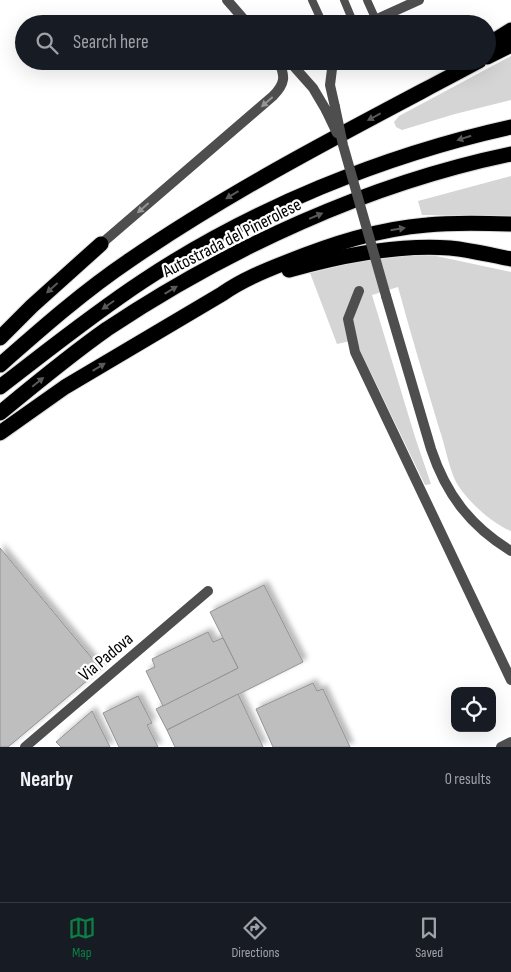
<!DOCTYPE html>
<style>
:root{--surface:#171b24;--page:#242831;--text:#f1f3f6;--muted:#9ea1a6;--line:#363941;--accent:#0b8043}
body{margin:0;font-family:"Sofia Sans Condensed",sans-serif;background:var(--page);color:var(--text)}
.controls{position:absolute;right:15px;bottom:15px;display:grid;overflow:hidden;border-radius:10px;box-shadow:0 5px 20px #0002}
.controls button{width:45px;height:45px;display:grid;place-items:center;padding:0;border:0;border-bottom:1px solid var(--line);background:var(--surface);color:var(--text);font:25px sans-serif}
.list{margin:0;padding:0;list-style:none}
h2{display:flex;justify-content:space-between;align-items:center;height:65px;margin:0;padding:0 20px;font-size:21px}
h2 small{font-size:16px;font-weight:400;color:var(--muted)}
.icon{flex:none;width:28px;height:28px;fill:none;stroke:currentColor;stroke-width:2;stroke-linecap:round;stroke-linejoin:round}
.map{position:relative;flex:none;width:511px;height:747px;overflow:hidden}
.search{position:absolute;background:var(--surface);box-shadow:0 5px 20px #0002;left:15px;right:15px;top:15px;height:55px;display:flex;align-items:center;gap:12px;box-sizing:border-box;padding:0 18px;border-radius:28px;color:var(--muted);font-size:19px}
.sheet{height:155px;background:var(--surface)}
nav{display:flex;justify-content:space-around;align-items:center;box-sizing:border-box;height:70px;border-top:1px solid var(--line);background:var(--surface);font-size:14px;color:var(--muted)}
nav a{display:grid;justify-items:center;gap:2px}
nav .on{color:var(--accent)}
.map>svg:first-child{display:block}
.green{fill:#d5d5d5}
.building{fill:#bebebe;stroke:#929292;filter:url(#shadow)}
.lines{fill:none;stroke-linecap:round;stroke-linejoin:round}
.highway-casing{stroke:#dbdbdb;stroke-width:17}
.lane{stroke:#4e4e4e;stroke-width:8}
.street{stroke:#4e4e4e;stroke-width:10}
.highway{stroke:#000;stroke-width:15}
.street-bridge{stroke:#4e4e4e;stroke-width:10}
.oneway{fill:#959595}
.oneway2{fill:#595959}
.labels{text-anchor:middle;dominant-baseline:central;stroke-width:4.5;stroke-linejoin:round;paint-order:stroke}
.street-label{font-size:18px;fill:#000;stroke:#fff}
</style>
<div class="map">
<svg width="511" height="747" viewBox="0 0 511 747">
<defs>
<filter id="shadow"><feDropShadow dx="4" dy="-4" stdDeviation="2.5" flood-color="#0004"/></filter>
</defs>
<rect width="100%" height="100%" fill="#fff"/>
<g class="green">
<path d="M511 56V100L455 114 402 130 396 127 394 122 399 116Z"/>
<path d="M511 176V216L422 215 418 201Z"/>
<path d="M404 255 436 256 511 272V531C492 524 464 498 455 480 448 464 445 445 439 428 425 381 411 335 398 287L372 295 415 437 431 484 425 485 355 340 337 344 310 273 360 261Z"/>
</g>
<g class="building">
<path d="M0 548 101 669 8 747H0Z"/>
<path d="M264 585 303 662 167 730 156 709 238 668 210 612Z"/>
<path d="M208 632 213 642 223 638 238 668 163 706 146 671 155 667 152 659Z"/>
<path d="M313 683 317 691 323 689 350 747H273L256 709Z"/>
<path d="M238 694 263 747H175L167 730Z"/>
<path d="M138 696 152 723 147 725 158 747H119L103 713Z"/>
<path d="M92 711 110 747H61L56 742Z"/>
</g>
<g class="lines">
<defs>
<g id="highway">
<path d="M487 45 511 30"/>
<path d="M487 57 511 45"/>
<path d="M289 270C339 256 398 244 450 248 470 250 491 255 511 259"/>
<path d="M0 338 32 306 101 244"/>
<path d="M0 365C42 328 84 291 130 260 241 184 361 124 479 61"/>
<path d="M0 387C47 351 93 314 143 281 251 209 384 155 511 127"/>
<path d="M0 413C35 384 70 355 107 329 229 248 367 184 511 154"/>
<path d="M0 433 65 387 222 294C242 280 264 271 287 262 332 244 378 229 427 225 455 222 483 223 511 224"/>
</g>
</defs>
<use href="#highway" class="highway-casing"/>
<g class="lane">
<path d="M312 0 323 24"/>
<path d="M344 0 354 24"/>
<path d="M367 0 376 20"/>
</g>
<g class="street">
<path d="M227 0 248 24"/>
<path d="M366 24 419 0"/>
<path d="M289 61 313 88 326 110"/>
<path d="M333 61 330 85 335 107"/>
<path d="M101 244 273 96C285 84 286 76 278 61"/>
<path d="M359 291 348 319 355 352 511 680"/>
<path d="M386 296 431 449C446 494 470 526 511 551"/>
<path d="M25 747 208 591"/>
<path d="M501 747 511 742"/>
</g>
<use href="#highway" class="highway"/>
<g class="street-bridge">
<path d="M335 107 343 145 386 296"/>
<path d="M326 110 337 133"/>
</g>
</g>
<defs><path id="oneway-solid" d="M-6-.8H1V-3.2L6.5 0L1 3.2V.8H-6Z" transform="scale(1.25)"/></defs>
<g class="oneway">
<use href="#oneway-solid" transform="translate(267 102) rotate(139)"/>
<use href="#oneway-solid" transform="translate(143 208) rotate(139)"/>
</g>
<g class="oneway2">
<use href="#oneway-solid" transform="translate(374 117) rotate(152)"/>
<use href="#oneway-solid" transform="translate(464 138) rotate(163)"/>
<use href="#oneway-solid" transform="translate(232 195) rotate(149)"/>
<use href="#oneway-solid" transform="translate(316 216) rotate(-23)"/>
<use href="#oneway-solid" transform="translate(398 229) rotate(-9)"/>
<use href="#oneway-solid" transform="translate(52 288) rotate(138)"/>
<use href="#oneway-solid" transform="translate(171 290) rotate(-31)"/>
<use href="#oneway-solid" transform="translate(108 305) rotate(145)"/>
<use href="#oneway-solid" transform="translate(99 367) rotate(-31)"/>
<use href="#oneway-solid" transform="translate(38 382) rotate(-39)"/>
</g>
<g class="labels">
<g class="street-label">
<text transform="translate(232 238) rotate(-27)">Autostrada del Pinerolese</text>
<text transform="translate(106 657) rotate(-40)">Via Padova</text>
</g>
</g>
</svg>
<div class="controls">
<button><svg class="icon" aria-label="locate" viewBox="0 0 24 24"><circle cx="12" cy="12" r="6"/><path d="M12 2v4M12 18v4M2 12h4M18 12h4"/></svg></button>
</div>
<div class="search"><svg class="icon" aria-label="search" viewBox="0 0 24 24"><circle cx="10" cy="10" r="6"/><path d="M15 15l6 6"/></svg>Search here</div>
</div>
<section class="sheet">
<h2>Nearby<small>0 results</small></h2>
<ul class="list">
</ul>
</section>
<nav>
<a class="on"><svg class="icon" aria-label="map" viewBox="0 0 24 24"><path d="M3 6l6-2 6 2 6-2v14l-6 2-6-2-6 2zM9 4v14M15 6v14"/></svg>Map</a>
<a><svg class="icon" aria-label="directions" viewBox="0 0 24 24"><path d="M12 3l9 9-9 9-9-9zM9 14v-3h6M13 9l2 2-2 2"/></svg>Directions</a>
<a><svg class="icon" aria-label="saved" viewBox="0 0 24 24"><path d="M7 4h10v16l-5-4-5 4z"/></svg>Saved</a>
</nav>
